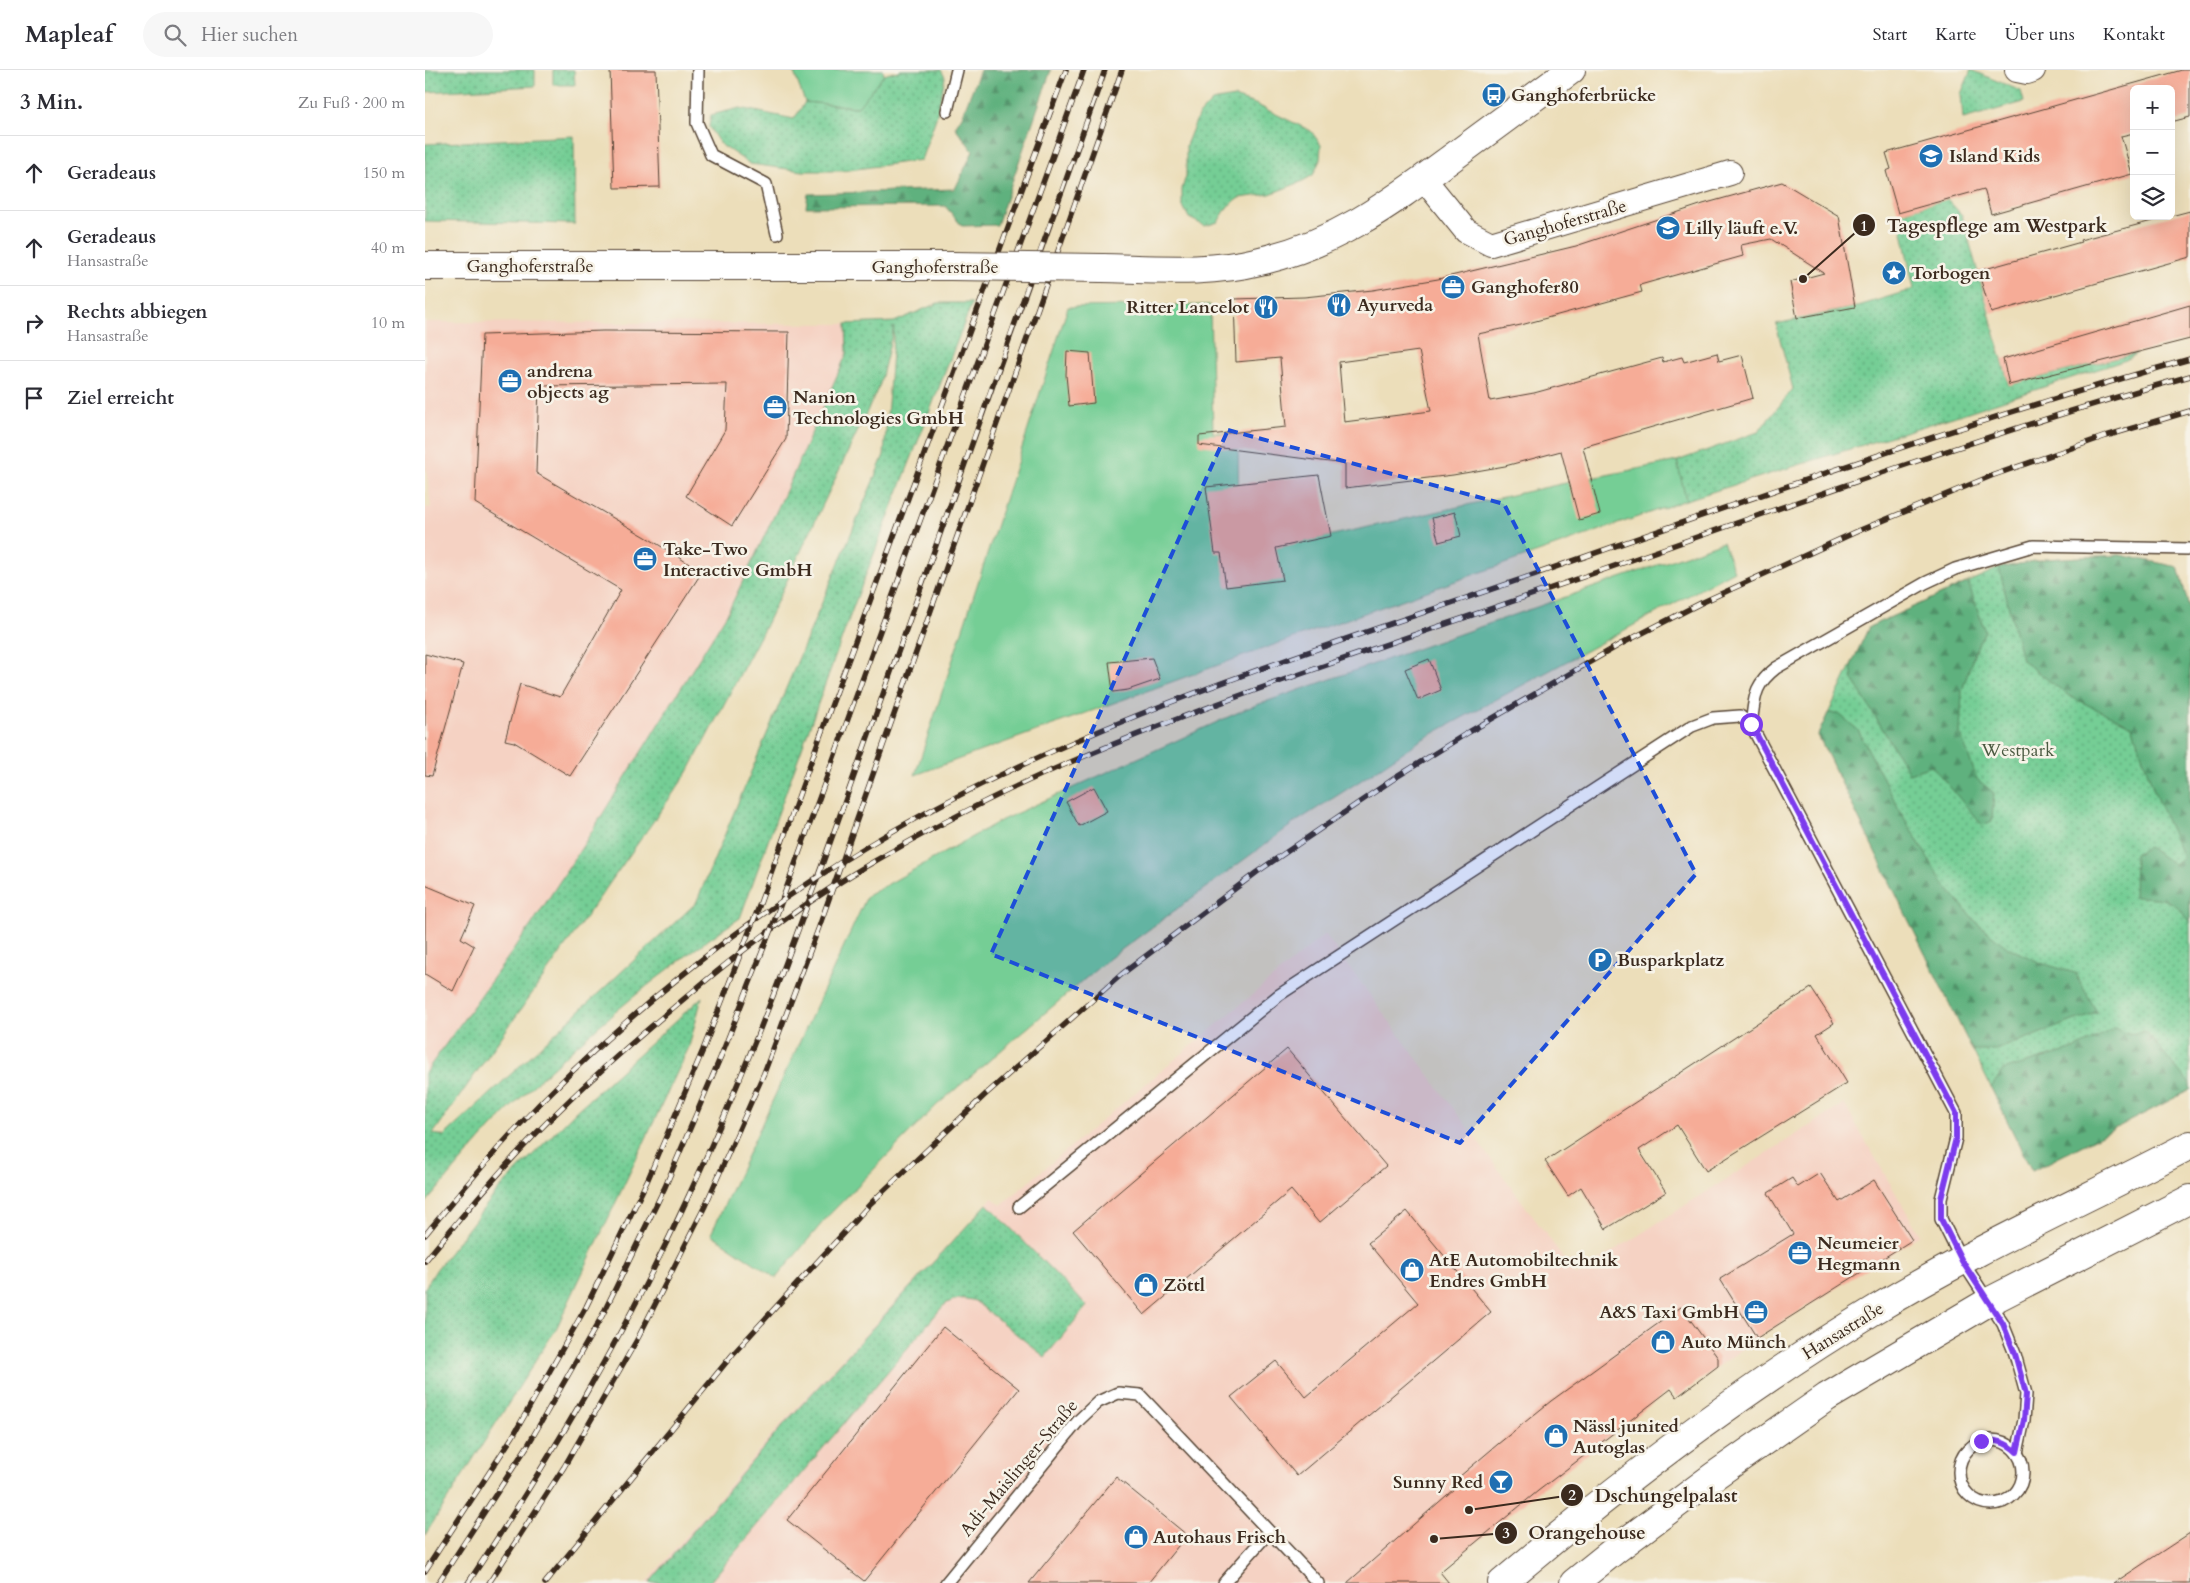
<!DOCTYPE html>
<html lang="de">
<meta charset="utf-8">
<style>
:root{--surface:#fff;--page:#f7f7f7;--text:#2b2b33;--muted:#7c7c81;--line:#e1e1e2}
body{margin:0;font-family:Cardo,serif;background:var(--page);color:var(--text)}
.controls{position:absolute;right:15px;top:15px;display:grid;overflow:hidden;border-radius:8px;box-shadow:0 5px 20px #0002}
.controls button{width:45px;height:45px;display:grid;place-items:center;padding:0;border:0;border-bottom:1px solid var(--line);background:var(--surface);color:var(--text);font:25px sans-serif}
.stop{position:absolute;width:15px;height:15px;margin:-11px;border:4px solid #7c3aed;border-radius:50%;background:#fff}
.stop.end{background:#7c3aed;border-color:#fff;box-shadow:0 1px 5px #0008}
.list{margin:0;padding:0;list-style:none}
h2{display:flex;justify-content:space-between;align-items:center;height:65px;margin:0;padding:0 20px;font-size:21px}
h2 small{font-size:16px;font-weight:400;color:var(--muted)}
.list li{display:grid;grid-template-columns:32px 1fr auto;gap:15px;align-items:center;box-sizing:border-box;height:75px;padding:0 20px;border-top:1px solid var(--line)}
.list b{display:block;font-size:19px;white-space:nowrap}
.list p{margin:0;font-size:16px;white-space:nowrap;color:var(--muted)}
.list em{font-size:16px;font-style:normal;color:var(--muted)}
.icon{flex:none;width:28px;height:28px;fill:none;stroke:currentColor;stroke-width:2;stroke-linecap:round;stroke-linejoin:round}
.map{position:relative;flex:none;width:1765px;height:1513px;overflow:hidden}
header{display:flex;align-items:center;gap:30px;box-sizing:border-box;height:70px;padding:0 25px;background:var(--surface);border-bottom:1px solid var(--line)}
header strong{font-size:24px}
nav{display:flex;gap:28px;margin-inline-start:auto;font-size:18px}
.search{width:350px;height:45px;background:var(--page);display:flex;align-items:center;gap:12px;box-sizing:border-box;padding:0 18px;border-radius:28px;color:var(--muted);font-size:19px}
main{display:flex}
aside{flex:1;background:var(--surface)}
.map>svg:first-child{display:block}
.built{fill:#f5d2c3}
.grass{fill:url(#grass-dots);stroke:#587c5a;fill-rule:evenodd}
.forest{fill:url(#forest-firs);stroke:#4d6e4e}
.garden{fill:#74ce95;stroke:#587c5a}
.building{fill:#f6ac97;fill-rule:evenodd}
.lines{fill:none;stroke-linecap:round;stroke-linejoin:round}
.lane-casing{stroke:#564535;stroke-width:14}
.street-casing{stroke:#564535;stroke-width:26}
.secondary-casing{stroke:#564535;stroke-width:30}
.lane{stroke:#fff;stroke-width:11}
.street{stroke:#fff;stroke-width:24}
.secondary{stroke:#fff;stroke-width:28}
.rail-casing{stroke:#3b2a1e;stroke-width:5.5}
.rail{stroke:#f7f3e8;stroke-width:4;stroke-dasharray:11;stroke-linecap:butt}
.secondary-bridge-casing{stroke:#564535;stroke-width:30;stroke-linecap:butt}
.secondary-bridge{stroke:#fff;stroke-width:28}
.route{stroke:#7c3aed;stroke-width:6}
.marked{fill:#1d4ed8;fill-opacity:0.2;stroke:#1d4ed8;stroke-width:4;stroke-dasharray:10 6;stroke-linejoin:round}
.labels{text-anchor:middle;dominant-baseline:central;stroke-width:5;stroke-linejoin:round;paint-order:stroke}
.poi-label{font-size:18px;font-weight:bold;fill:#3b2a1e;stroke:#f7f3e8;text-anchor:start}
.street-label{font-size:18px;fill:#3b2a1e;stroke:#f7f3e8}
.park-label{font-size:18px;fill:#4c5b42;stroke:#f7f3e8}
.leader{fill:none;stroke:#3b2a1e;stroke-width:2}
.callout-dot{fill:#3b2a1e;stroke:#f7f3e8;stroke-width:2}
.mark-label{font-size:15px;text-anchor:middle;font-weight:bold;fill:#fff}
.callout-label{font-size:19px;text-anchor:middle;font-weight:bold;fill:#3b2a1e;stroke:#f7f3e8;stroke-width:5;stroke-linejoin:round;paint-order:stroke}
</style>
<header>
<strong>Mapleaf</strong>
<div class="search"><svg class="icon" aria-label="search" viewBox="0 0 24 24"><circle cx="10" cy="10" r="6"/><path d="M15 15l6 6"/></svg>Hier suchen</div>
<nav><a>Start</a><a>Karte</a><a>Über uns</a><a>Kontakt</a></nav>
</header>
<main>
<aside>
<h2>3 Min.<small>Zu Fuß · 200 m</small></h2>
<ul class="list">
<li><svg class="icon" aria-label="ahead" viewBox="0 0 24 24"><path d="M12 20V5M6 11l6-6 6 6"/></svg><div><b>Geradeaus</b></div><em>150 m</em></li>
<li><svg class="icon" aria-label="ahead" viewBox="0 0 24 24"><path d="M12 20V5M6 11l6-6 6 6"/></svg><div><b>Geradeaus</b><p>Hansastraße</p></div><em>40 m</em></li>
<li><svg class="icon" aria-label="right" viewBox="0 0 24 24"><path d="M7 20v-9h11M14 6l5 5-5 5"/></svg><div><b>Rechts abbiegen</b><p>Hansastraße</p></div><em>10 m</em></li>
<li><svg class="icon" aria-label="arrive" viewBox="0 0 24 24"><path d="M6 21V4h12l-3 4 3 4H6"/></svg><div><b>Ziel erreicht</b></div></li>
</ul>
</aside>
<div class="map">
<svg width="1765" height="1513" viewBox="0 0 1765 1513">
<defs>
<pattern id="grass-dots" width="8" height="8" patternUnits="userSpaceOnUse" patternTransform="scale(1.25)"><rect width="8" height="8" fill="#74ce95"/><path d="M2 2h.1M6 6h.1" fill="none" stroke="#60a779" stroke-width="1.8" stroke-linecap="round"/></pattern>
<pattern id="forest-firs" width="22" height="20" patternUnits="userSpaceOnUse" patternTransform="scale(1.25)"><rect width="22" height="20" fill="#5fb17e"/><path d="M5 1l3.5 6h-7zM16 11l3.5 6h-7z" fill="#509067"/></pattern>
</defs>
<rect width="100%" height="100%" fill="#f7f3e8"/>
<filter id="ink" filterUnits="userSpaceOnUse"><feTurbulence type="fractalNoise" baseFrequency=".02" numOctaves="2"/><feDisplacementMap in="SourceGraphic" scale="10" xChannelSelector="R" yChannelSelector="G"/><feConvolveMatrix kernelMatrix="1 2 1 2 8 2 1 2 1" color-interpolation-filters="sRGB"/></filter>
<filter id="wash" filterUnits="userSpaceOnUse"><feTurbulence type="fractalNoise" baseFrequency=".0096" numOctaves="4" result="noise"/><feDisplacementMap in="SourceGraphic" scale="20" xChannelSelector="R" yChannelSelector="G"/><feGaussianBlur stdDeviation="1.12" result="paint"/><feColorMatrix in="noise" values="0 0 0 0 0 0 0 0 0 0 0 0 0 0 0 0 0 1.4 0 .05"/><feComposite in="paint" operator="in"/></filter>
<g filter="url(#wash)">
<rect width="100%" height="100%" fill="#ecdeba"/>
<g class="built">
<path d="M0 252 421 254 422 283 360 423 303 542 159 774 107 854 0 1003V438L6 437 0 389Z"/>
<path d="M900 864 1151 1205 1419 1034 1495 1165 1332 1268 1252 1327 1246 1319 1113 1421 1015 1502 1019 1507 1012 1513H284L518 1236 525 1230 538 1228 550 1231 620 1287 662 1237 562 1134 359 1354 224 1513H221L358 1352 567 1128 576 1135Z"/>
</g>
<g class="grass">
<path d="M0 0H110V16L0 22Z"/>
<path d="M128 0H149L150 15H128Z"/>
<path d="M476 0H516L520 7 518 17 511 48 496 90 417 101H378L325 94 295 74 284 57 286 45 315 38 369 49 380 32 432 37 459 5Z"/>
<path d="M1546 0 1596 21 1599 32 1538 49 1536 24Z"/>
<path d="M809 27 830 34 886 61 896 75 895 90 888 105 876 112 845 124 814 128 803 136 793 152 780 156 764 148 757 134V119L761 106V75L773 46 787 31Z"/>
<path d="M149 66 150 154 0 151V74Z"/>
<path d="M1522 129 1537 145 1584 315 1712 283 1701 290 1534 345 1261 430 1252 391 1333 362 1368 319 1351 254 1430 237 1489 219 1473 143Z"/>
<path d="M513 233H547L429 535 315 848C229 905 151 973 78 1045 51 1073 26 1104 0 1134V1003L107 854 159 774 303 542 360 423 422 283 421 254 469 252ZM469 257 459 385 271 833 19 1066 8 1064 263 702 340 557 455 314Z"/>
<path d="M1695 485 1753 497 1765 541V1020L1607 1101 1393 665 1444 557 1574 498 1620 489Z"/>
<path d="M277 927 264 977 132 1257 0 1465V1218L11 1200 73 1120 151 1041Z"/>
<path d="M562 1134 662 1236 620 1287 550 1231C537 1227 529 1228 518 1236L284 1513H224L359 1354Z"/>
</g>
<g class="forest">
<path d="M555 0H626L572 155 537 156 520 136 381 137 383 124 530 119 548 81 530 57 537 46Z"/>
<path d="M1695 485 1753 497 1765 541V853C1749 827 1738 828 1709 827L1710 784 1723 777 1749 794 1758 787 1732 729 1707 656 1644 626 1597 590 1574 498 1620 489Z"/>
<path d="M1543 512 1560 561 1550 581 1537 621 1535 663 1552 709 1569 723 1567 751 1557 755 1507 696 1484 703 1428 610 1426 595 1444 557Z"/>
<path d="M1403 643H1413L1433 660 1475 741 1518 813 1552 853 1582 877 1616 893 1650 903 1672 942 1571 980H1547L1393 665Z"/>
<path d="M1690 958C1701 964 1708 965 1720 961L1765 1014V1020L1607 1101 1566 1018 1578 1000 1649 979Z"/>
</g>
<g class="garden">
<path d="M368 0H458L459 5 433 37 380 32Z"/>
<path d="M785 235 788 363 813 362 814 486 1136 414 1252 391 1261 430 843 577 490 705 643 237Z"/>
<path d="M1298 472 1309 501 996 670 935 711 869 753 681 891 512 1035 403 1146 351 1208 286 1164 442 826 577 750 823 638Z"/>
</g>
<g id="blocks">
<g class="building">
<path d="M185 0H231L235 117 189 118Z"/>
<path d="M1757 0H1765V47L1746 52V19H1709V63L1696 66 1707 104 1566 144 1559 119 1473 143 1461 101 1466 99 1461 83Z"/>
<path d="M1357 112 1414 146 1430 237 1372 248 1365 212 1399 203 1346 169 1316 175 1318 186 1215 215 1217 222 1096 255 1053 264 1065 331 1109 323 1237 288 1238 292 1257 287 1259 292 1292 283 1294 291 1317 285 1328 328 1158 377 1175 444 1154 450 1136 381 1080 396 1028 405 920 418V394L774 375V366L861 357 855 288 811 292 809 229 879 227 948 220 1013 209 1151 176 1278 134ZM994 281 1006 341 919 352 914 292Z"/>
<path d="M1765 141V187L1566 243 1553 201 1656 172 1655 170Z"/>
<path d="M1765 235V269L1584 315 1578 289Z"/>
<path d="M178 261 364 262 361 369 307 456 261 426 300 360 302 314 114 316 111 403 226 470 277 502 145 706 89 672 80 670 95 614 135 627 196 520 50 433 57 265Z"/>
<path d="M642 281 665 283 669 333 644 336 641 305Z"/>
<path d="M894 405 906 466 851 478 858 510 801 517 796 483H790L781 417Z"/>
<path d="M1030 442 1036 466 1014 472 1007 448Z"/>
<path d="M0 584 38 594 7 706 0 705Z"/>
<path d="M727 588 735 609 703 620 688 622 684 592Z"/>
<path d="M1004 589 1016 620 993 630 980 599Z"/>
<path d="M669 717 682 741 654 756 641 732Z"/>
<path d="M0 815 50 836 36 868 49 876 28 921 0 904Z"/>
<path d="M1386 918 1409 953 1392 964 1422 1013 1281 1101 1252 1055 1214 1080 1241 1122 1181 1159 1156 1117 1143 1126 1120 1091Z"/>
<path d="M862 979 961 1096 894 1153 866 1120 719 1245 648 1161Z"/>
<path d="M1395 1103 1414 1132 1449 1110 1487 1170 1332 1268 1295 1209 1368 1164 1343 1123 1367 1108 1373 1117Z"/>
<path d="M982 1141 1066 1242 872 1406 806 1327 851 1291 881 1327 993 1233 943 1173Z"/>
<path d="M1256 1237 1293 1288V1296L1252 1327 1246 1319 1113 1421 1015 1502 1024 1513H922L1038 1411 1034 1407 1073 1374 1126 1331Z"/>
<path d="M518 1257 594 1319 439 1511 362 1450Z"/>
<path d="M691 1407 762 1465 723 1513H604Z"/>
<path d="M1765 1463V1513H1689Z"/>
</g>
</g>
</g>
<g filter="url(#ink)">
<use href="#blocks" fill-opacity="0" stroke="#564535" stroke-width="1"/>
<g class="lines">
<defs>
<g id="lane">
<path d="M273 0 272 53 286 85 341 114 352 164"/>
<path d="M522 41 532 0"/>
<path d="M1326 655C1330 627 1328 616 1351 598L1500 513 1530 499 1608 476 1765 479"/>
<path d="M594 1137 854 925 1267 656 1288 648 1315 646 1326 655 1531 1043V1068L1516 1129V1149L1537 1191 1578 1254 1590 1284 1601 1324 1599 1350 1592 1383"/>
<circle cx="1566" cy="1402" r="32"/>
<path d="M521 1513 654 1350 673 1332 693 1323 715 1325 893 1513"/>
<path d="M799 1513 844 1462"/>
</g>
<g id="street">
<path d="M1592 0 1602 2 1608 0"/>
<path d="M999 109 1041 161 1066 174 1305 103"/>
</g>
<g id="secondary">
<path d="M0 196H526"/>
<path d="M677 198C729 199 784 204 835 191 912 173 963 135 1024 90 1065 60 1105 30 1146 0"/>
<path d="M1077 1513C1194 1414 1317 1320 1448 1241 1550 1179 1660 1130 1765 1075"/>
<path d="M1149 1513 1190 1480 1289 1406 1402 1327 1565 1231 1765 1129"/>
</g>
</defs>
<use href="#lane" class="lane-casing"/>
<use href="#street" class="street-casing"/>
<use href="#secondary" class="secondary-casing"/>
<use href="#lane" class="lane"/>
<use href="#street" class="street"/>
<use href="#secondary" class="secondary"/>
<defs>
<g id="rail">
<path d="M0 1165C28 1131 56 1097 85 1065 187 954 315 852 444 775 649 653 881 584 1105 506 1324 429 1542 351 1765 289"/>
<path d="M0 1191C32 1152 64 1113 99 1076 147 1025 200 978 254 933 315 881 380 831 450 791 514 754 581 719 648 691 806 624 971 572 1132 516 1342 443 1551 366 1765 306"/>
<path d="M0 1501 88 1366 161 1237 223 1109 278 980 333 839 393 672 641 0"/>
<path d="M13 1513 103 1375 177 1246 240 1117 296 986 352 844 659 0"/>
<path d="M43 1513C125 1389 202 1261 264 1125 345 950 407 767 472 585 541 390 610 195 680 0"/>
<path d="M64 1513 139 1397 213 1268 280 1136 339 1003 394 857 697 0"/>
<path d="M120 1513 308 1284 446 1133 561 1024 697 904 832 802 970 708 1044 662 1196 574 1276 533 1433 461 1566 406 1681 366 1765 341"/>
</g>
</defs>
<use href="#rail" class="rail-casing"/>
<use href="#rail" class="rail"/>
<defs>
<path id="secondary-bridge" d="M526 196 677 198"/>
</defs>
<use href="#secondary-bridge" class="secondary-bridge-casing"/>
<use href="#secondary-bridge" class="secondary-bridge"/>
</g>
</g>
<g class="lines" filter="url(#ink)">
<path class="route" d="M1326 654 1531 1043V1068L1516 1129V1149L1537 1191 1578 1254 1590 1284 1601 1324 1599 1350 1592 1382C1581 1372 1571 1369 1556 1371"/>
</g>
<path class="marked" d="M803 360 1079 434 1271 804 1035 1073 566 884Z"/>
<defs>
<symbol id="bus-disc" viewBox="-11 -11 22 22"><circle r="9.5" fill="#1f6fb2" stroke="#f7f3e8"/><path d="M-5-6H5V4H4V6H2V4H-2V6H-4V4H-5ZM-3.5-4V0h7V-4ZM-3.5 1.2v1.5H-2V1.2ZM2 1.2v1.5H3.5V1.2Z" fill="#fff"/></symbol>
<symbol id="school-disc" viewBox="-11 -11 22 22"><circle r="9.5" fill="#1f6fb2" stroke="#f7f3e8"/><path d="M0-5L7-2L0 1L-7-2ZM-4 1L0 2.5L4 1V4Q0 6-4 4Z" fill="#fff"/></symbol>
<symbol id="sight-disc" viewBox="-11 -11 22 22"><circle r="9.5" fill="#1f6fb2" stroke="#f7f3e8"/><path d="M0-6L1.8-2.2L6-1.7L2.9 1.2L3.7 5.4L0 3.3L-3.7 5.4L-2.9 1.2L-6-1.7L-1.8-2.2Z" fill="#fff"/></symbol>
<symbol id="office-disc" viewBox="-11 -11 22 22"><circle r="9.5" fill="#1f6fb2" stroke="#f7f3e8"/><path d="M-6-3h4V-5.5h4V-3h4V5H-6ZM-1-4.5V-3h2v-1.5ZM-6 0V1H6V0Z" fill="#fff"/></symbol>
<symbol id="restaurant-disc" viewBox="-11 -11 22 22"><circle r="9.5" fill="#1f6fb2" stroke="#f7f3e8"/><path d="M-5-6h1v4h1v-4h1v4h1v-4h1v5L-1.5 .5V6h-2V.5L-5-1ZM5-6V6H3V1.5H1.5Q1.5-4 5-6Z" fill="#fff"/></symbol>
<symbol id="parking-disc" viewBox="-11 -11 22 22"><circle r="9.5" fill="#1f6fb2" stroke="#f7f3e8"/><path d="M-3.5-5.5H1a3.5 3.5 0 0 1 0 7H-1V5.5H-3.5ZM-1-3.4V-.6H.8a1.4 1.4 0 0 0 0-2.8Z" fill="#fff"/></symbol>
<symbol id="shop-disc" viewBox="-11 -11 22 22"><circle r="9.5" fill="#1f6fb2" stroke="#f7f3e8"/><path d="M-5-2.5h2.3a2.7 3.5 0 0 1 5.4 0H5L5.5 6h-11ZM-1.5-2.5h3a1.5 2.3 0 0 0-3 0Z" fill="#fff"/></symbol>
<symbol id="bar-disc" viewBox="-11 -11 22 22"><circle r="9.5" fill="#1f6fb2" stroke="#f7f3e8"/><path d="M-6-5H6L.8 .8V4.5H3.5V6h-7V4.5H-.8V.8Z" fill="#fff"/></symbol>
</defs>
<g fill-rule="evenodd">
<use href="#bus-disc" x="1055" y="11" width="28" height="28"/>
<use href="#school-disc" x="1492" y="72" width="28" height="28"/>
<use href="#school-disc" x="1229" y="144" width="28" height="28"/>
<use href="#sight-disc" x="1455" y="189" width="28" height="28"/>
<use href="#office-disc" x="1014" y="203" width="28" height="28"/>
<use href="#restaurant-disc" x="900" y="221" width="28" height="28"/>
<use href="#restaurant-disc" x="827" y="223" width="28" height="28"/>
<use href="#office-disc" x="71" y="297" width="28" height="28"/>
<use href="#office-disc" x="336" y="323" width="28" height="28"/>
<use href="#office-disc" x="206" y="475" width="28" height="28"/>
<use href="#parking-disc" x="1161" y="876" width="28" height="28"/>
<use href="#office-disc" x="1361" y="1169" width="28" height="28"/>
<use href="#shop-disc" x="973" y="1186" width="28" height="28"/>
<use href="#shop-disc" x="707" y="1201" width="28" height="28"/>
<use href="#office-disc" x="1317" y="1228" width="28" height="28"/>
<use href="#shop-disc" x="1224" y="1258" width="28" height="28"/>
<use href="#shop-disc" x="1117" y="1352" width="28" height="28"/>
<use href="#bar-disc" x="1062" y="1398" width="28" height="28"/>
<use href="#shop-disc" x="697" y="1453" width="28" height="28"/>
</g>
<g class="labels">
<g class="poi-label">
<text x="1086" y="25">Ganghoferbrücke</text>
<text x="1524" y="86">Island Kids</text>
<text x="1260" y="158">Lilly läuft e.V.</text>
<text x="1486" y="203">Torbogen</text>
<text x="1046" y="217">Ganghofer80</text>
<text x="932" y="235">Ayurveda</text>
<text x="824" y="237" text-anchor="end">Ritter Lancelot</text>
<text x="102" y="301">andrena<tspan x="102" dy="21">objects ag</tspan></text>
<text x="368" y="327">Nanion<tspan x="368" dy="21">Technologies GmbH</tspan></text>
<text x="238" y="479">Take-Two<tspan x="238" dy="21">Interactive GmbH</tspan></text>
<text x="1192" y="890">Busparkplatz</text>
<text x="1392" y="1173">Neumeier<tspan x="1392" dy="21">Heg‍mann</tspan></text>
<text x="1004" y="1190">AtE Automobiltechnik<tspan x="1004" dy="21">Endres GmbH</tspan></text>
<text x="738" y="1215">Zöttl</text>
<text x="1314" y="1242" text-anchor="end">A&amp;S Taxi GmbH</text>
<text x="1256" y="1272">Auto Münch</text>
<text x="1148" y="1356">Nässl junited<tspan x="1148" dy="21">Autoglas</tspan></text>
<text x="1058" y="1412" text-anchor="end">Sunny Red</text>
<text x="728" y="1467">Autohaus Frisch</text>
</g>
<g class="street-label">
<text transform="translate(1140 153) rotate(-16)">Ganghoferstraße</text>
<text x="105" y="196">Ganghoferstraße</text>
<text x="510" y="197">Ganghoferstraße</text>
<text transform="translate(1418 1261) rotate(-32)">Hansastraße</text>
<text transform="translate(594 1398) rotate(-50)">Adi-Maislinger-Straße</text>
</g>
<g class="park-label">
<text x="1593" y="680">Westpark</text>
</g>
</g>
<path class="leader" d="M1378 209L1439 155M1044 1440L1147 1425M1009 1469L1081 1463"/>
<g class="callout-dot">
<circle cx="1378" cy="209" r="5"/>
<circle cx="1044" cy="1440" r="5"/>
<circle cx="1009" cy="1469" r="5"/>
<circle cx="1439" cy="155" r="12"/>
<circle cx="1147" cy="1425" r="12"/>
<circle cx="1081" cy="1463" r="12"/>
</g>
<g class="mark-label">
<text x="1439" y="161">1</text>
<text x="1147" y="1430">2</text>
<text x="1081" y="1468">3</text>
</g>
<g class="callout-label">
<text x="1572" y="162">Tagespflege am Westpark</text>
<text x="1241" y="1432">Dschungelpalast</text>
<text x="1162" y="1469">Orangehouse</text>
</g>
</svg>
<div class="controls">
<button>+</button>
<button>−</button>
<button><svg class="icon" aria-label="layers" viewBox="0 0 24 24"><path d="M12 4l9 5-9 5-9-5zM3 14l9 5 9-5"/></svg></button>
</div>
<div class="stop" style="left:1326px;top:654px"></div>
<div class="stop end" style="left:1556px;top:1371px"></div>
</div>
</main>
